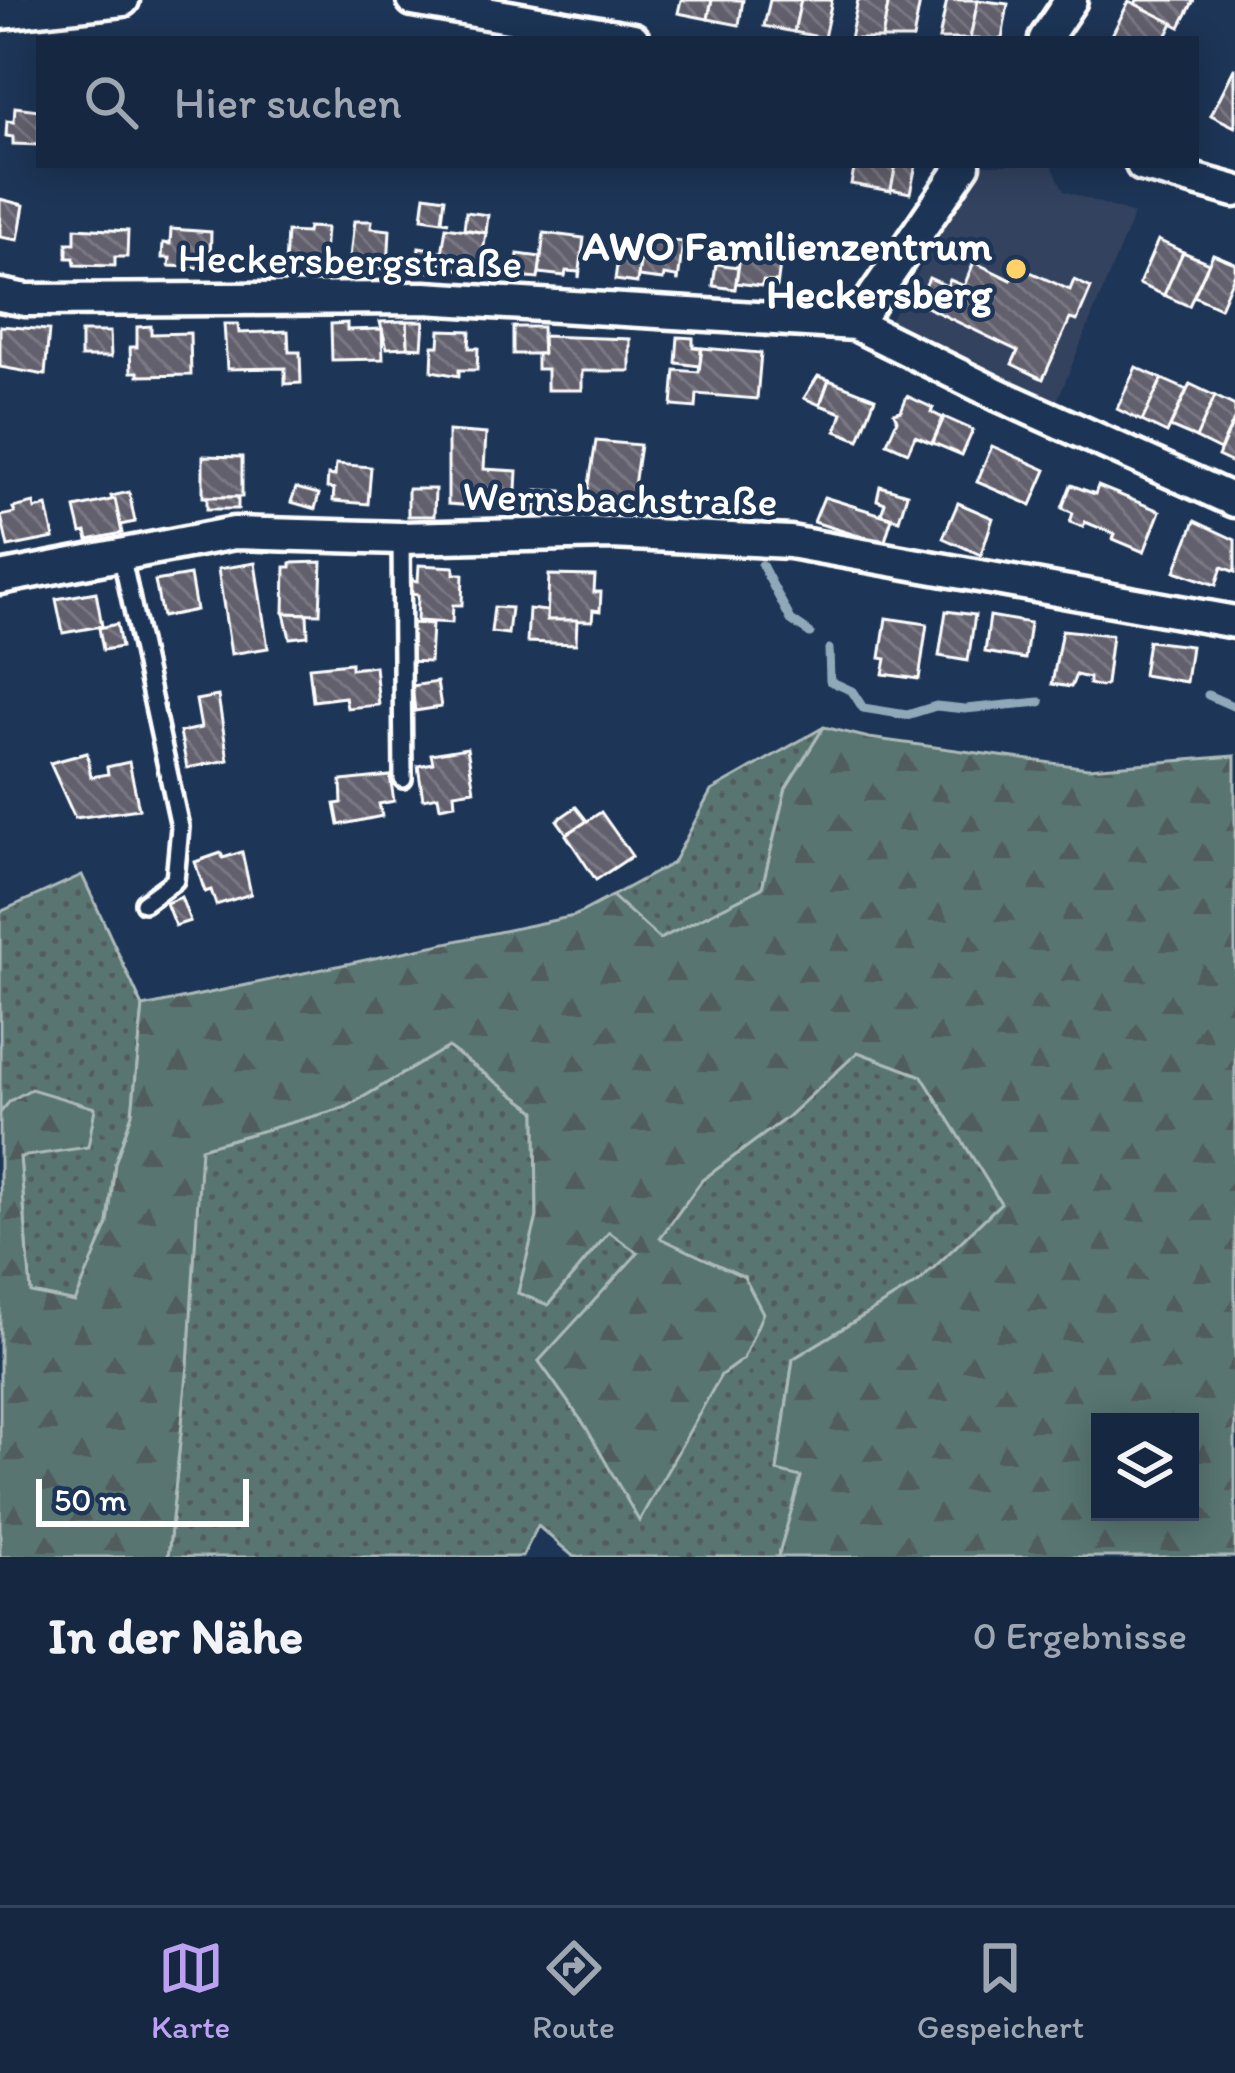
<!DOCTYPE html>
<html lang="de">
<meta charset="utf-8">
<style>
:root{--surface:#162841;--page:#1f3048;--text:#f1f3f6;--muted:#9ea6b1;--line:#35445a;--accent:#bca0f2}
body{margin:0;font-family:Itim,sans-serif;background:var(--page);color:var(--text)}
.controls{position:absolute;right:36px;bottom:36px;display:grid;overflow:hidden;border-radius:0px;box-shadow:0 6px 30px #0003}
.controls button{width:108px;height:108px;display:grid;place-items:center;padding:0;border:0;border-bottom:3px solid var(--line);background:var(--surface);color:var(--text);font:60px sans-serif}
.scale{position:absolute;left:36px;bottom:30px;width:213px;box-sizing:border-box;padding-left:12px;border:6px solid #fff;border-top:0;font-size:33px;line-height:42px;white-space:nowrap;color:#fff;-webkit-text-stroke:9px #1d3557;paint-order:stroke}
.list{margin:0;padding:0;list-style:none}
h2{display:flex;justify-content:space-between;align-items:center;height:156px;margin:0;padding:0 48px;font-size:51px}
h2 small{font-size:39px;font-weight:400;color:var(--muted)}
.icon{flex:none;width:66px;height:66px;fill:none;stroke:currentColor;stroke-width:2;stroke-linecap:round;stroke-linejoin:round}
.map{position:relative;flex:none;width:1235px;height:1557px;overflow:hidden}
.search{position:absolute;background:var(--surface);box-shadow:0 6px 30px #0003;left:36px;right:36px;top:36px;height:132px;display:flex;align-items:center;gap:30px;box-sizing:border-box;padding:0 42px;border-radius:0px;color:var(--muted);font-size:45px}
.sheet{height:348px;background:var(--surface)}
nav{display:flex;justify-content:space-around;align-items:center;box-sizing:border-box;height:168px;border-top:3px solid var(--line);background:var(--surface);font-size:33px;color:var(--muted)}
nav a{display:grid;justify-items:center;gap:6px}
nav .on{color:var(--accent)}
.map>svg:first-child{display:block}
.built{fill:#32425e}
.grass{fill:url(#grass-dots);stroke:#acbab8;stroke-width:3}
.forest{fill:url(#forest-firs);stroke:#acbab8;stroke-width:3;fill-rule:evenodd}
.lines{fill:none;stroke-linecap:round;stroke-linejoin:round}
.stream{stroke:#8fa9b9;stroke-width:9}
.building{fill:url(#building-back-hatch);stroke:#fff;stroke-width:3}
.lane-casing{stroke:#fff;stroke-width:24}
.street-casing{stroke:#fff;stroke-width:39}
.lane{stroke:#1d3557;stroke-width:15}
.street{stroke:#1d3557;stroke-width:30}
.poi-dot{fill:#ffd166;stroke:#1d3557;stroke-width:4.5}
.labels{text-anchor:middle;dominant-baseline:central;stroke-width:9;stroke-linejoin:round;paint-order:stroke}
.poi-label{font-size:42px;font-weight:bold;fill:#fff;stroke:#1d3557;text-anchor:end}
.street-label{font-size:42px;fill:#fff;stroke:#1d3557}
</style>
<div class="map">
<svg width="1235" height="1557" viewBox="0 0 1235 1557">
<defs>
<pattern id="grass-dots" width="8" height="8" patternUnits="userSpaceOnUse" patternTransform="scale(3)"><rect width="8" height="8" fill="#597471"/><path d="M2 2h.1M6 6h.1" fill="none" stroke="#515c5b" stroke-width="1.8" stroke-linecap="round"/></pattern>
<pattern id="forest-firs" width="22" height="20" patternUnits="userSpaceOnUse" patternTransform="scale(3)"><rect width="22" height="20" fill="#597471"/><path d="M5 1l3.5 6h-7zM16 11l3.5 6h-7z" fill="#515c5b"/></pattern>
<pattern id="building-back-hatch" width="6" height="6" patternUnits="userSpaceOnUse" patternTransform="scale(3)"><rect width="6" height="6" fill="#63616d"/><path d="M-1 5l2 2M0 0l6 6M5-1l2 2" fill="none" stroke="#7a7983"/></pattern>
</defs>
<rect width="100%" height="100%" fill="#1d3557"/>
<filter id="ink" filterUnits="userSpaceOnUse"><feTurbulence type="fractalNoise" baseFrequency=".00833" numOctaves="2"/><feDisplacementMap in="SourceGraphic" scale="24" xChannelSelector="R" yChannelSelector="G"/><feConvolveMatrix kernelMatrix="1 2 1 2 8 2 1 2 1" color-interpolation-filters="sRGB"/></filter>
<g filter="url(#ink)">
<path class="built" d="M982 165H1052L1064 191 1134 214 1054 409 888 323Z"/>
<g class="grass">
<path d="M824 727 786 788 762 888 660 939 612 896 673 863 711 791Z"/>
<path d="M82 875 143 1007 132 1114 115 1163 108 1224 76 1302 31 1293 20 1156 6 1106 0 1113V912Z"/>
<path d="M448 1047 536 1111 537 1217 518 1293 549 1304 610 1231 639 1253 539 1361 586 1427 721 1375 743 1359 744 1277 659 1238 702 1180 786 1118 858 1052 922 1076 1001 1203 919 1282 793 1359 777 1471 802 1476 778 1557H574L538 1526 522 1557H168L188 1365 200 1148 346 1107Z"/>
</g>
<path class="forest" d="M824 727 869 738 1088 768 1235 756V1557H778L801 1477 777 1471 793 1359 919 1282 1001 1203 922 1076 858 1052 786 1118 702 1180 660 1238 744 1277 763 1313 743 1359 721 1375 639 1521 586 1427 539 1361 638 1253 609 1232 548 1305 518 1293 537 1217 536 1111 448 1047 346 1107 201 1148 188 1365 168 1557H0V1113L10 1101 31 1089 95 1108 88 1147 20 1157 31 1293 75 1302 108 1224 115 1163 132 1114 143 1007 574 916 612 896 660 939 762 888 786 788ZM1190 1422V1512H1100V1422Z"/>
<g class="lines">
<g class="stream">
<path d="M762 565 791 620 810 633"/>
<path d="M829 649 830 681 852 691 863 708 907 715 936 706 965 709 1040 702"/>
<path d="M1208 695 1235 707"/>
</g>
</g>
<g class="building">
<path d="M681 0H712L708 19 678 13Z"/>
<path d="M712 0H743L739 25 708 19Z"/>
<path d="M770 0H801L794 32 764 26Z"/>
<path d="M801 0H832L824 38 794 32Z"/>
<path d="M858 0H889L882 39H850Z"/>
<path d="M889 0 920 2 913 39H882Z"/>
<path d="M947 0H978L970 39H939Z"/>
<path d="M978 0 1008 4 1002 39H970Z"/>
<path d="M1137 0H1194L1180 27 1135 4Z"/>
<path d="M1129 1 1173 23 1165 39H1110Z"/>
<path d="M1234 69H1235V127L1211 115Z"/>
<path d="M15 107 39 110V145L13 144V137L6 136 7 121 14 122Z"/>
<path d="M855 165H896L891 191 851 184Z"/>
<path d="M896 165H916L910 193 891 189Z"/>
<path d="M425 195 445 198 442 220 449 222 422 218Z"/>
<path d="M0 199 24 205 18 240 0 237Z"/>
<path d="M466 212 488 215 486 233 464 229Z"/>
<path d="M354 221H372L371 228 390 230 388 269 349 267Z"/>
<path d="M308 227 326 228 323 268 285 265 287 232 307 233Z"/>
<path d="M446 227 486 233 480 272 479 267 467 265 466 270 440 267Z"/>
<path d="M75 228 128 231 127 257H115V266L75 265 74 258H67V243H75Z"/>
<path d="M171 229 211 232 210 268 169 266 170 258H162L163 243 170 244Z"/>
<path d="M544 233 584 238 579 278V272L566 271 565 276 539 273Z"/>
<path d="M643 237 683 242 678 282 676 277 664 275 663 280 638 277Z"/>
<path d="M1158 240 1183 252 1164 295 1139 284Z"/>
<path d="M742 243 782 248 777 288 776 282 763 281 762 286 736 283Z"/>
<path d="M419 247 442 251 439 273 417 270Z"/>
<path d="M1183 252 1209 263 1189 306 1164 295Z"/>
<path d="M518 254 541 257 538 279 515 277Z"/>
<path d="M1213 254 1235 263V273L1220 308 1194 296Z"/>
<path d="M618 258 640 261 637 283 615 280Z"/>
<path d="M974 262 1011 280 1017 266 1070 290 1074 280 1091 288 1077 321 1070 319 1043 379 1012 364 1018 351 918 303 929 278 947 286 950 280 964 286Z"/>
<path d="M716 264 738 267 735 289 713 286Z"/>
<path d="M407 321H424L422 348 408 347Z"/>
<path d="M407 321 408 347 387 348 380 322Z"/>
<path d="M347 323V330L382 329 383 359 332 360 331 324Z"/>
<path d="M224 324H238L239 333 288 331 289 352H300L301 383 285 384V368L227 369Z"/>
<path d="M0 326 49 330 45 375 0 367Z"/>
<path d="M151 326V334L190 333 191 375 138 376V372H131L130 347H137V327Z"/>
<path d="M513 327H542L543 354H513Z"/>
<path d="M440 330 470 331 469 348H478L477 370H459V376L432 371 433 346H439Z"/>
<path d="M81 332H110L111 357H81Z"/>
<path d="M542 336 630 339V371H582V390H547V369H537V354H543Z"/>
<path d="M678 337 693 338V347L701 348 700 366 676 363Z"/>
<path d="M702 348 761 353 757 399 697 394 696 408 672 406 675 370 699 372Z"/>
<path d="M1136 367 1162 379 1142 421 1117 409Z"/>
<path d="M818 376 829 380 820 405 804 398Z"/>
<path d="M1162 379 1187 390 1167 433 1142 421Z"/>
<path d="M829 380 875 398 859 440 836 431 842 413 820 405Z"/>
<path d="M1190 384 1215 396 1196 438 1170 427Z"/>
<path d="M907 396 933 408 931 412 943 418 932 443 915 436 908 452 887 443 897 420 894 413 901 411Z"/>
<path d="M1215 396 1235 406V418L1220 450 1196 438Z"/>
<path d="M944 417 973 430 962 455 933 443Z"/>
<path d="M1235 418V464L1218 456Z"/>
<path d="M448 431 486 434 484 469 517 471 515 509 448 504Z"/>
<path d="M596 441 640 445 631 506 586 503Z"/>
<path d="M992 446 1046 470 1031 505 977 482Z"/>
<path d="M203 456 242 457V497H203Z"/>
<path d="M336 464 371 467 368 504 333 501 334 489 327 488 328 475 335 476Z"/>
<path d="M1071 485 1095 494 1098 486 1160 511 1144 552 1113 539 1115 534 1085 522 1083 527 1070 522 1073 513 1062 508Z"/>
<path d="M880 486 907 494 899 520 881 514 885 503 877 500Z"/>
<path d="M296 488 319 494 315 509 291 502Z"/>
<path d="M408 489H435L434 516H408Z"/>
<path d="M537 490 562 491 560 517 535 516Z"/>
<path d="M129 492 135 522 120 525 111 496Z"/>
<rect x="207" y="497" width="31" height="12"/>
<path d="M824 497 892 518 884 544 814 522Z"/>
<path d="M115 499 122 533 88 540 86 532 81 533 75 508Z"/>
<path d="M34 503 35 509 47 506 54 538 8 547 1 516 15 513 13 508Z"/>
<path d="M958 503 993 518 981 555 943 538Z"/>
<path d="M1195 521 1235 540V572L1222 567 1216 585 1175 571Z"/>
<path d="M322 562 320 614 284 613 285 567H291V563Z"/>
<path d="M255 563 268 648 231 654 218 569Z"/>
<path d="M419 565 454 567V574H463L462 605H453L452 623 417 621 418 595 410 594 411 580 418 581Z"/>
<path d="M190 575 196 610 162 617 155 581Z"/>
<path d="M549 575 595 576 594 592H601L600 611 593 610 592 621 547 620Z"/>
<path d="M96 592 102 626 63 633 56 599Z"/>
<path d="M494 607 511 608 508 634 491 632Z"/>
<path d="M529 609 547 611V620H577L576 644 527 642Z"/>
<path d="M946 611 975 615 968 661 939 656Z"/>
<path d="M284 613 307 614 308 636 290 638Z"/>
<path d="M990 616 1030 623 1025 659 985 652Z"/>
<path d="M886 618 927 624 919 679 883 674 886 659 880 658Z"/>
<path d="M407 623 432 624 430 662 406 661Z"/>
<path d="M117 624 121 647 103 650 99 628Z"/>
<path d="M1062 630 1112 635 1106 684 1101 687 1089 684V678L1076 675 1071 687 1052 684Z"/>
<path d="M1148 641 1191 646 1186 682 1143 675Z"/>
<path d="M351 663V669L375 666 379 705 347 708 345 697 313 701 309 667Z"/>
<path d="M437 682 441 707 415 711 412 686Z"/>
<path d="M218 696 228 760 187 768 180 732 201 728 196 700Z"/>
<path d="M467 748 474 790 454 793 455 804 440 807 438 796 423 799 418 766 433 763 431 754Z"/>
<path d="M87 753 91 777 108 774 107 767 129 762 139 809 75 818 50 763Z"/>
<path d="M390 776 394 801 379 804 382 816 339 825 335 804 342 803 341 781Z"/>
<path d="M576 807 587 821 567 834 557 820Z"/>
<path d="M601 812 632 856 596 880 566 835Z"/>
<path d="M242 852 251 894 216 905 211 890 205 892 195 862 221 853 223 858Z"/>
<path d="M181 897 190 921 175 926 166 903Z"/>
</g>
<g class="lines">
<defs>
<g id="lane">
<path d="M401 538 403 779"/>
<path d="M121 554 180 827 175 880 144 903"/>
</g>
<g id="street">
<path d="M413 0 633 39"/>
<path d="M0 13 123 0"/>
<path d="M1045 39 1071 0"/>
<path d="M1142 165 1235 191"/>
<path d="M0 295 26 300 425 298 855 324 999 395 1235 501"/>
<path d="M855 324 964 165"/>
<path d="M0 578 234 533 401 538 612 533 790 542 1235 622"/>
</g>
</defs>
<use href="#lane" class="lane-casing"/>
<use href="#street" class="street-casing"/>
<use href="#lane" class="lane"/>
<use href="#street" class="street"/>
</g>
</g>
<circle class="poi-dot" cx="1016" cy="269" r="12"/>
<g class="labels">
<g class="poi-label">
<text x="992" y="245">AWO Familienzentrum<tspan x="992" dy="48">Heckersberg</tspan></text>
</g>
<g class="street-label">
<text transform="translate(350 260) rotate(1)">Heckersbergstraße</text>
<text transform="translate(620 498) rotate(1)">Wernsbachstraße</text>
</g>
</g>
</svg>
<div class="controls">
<button><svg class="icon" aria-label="layers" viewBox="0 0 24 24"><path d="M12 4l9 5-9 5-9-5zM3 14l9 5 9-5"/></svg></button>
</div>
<div class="scale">50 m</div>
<div class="search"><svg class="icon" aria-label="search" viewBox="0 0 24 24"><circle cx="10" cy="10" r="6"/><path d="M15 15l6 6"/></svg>Hier suchen</div>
</div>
<section class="sheet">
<h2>In der Nähe<small>0 Ergebnisse</small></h2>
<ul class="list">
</ul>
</section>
<nav>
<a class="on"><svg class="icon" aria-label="map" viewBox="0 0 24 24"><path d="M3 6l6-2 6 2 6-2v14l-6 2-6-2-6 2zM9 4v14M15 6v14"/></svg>Karte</a>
<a><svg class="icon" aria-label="directions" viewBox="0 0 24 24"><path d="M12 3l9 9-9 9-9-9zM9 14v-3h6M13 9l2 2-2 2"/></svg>Route</a>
<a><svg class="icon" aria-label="saved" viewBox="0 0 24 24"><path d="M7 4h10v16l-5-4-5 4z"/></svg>Gespeichert</a>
</nav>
